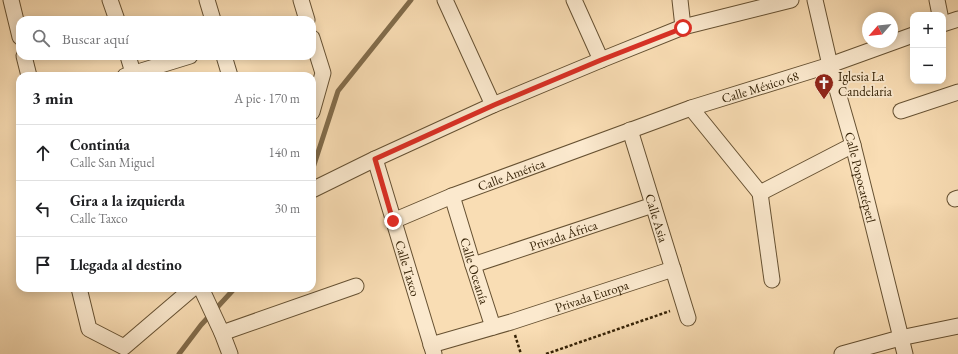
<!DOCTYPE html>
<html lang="es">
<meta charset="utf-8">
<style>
:root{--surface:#fff;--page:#f2f2f2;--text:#202124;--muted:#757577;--line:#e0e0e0}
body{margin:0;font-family:"EB Garamond",serif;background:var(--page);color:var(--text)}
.controls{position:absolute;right:12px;top:12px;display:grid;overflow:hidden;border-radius:8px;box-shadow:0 2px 10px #0003}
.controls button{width:36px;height:36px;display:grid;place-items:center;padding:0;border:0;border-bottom:1px solid var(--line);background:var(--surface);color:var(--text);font:20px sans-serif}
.compass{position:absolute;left:862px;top:12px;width:36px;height:36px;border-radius:50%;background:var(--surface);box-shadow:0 2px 10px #0003;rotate:242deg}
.stop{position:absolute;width:12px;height:12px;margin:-9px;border:3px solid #d93025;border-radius:50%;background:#fff}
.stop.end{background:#d93025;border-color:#fff;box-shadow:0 1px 4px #0008}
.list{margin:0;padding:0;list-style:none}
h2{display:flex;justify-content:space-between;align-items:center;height:52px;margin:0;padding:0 16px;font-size:17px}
h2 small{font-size:13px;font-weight:400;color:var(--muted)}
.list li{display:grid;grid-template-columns:26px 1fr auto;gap:12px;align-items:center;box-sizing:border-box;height:56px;padding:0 16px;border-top:1px solid var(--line)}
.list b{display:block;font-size:15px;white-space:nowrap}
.list p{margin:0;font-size:13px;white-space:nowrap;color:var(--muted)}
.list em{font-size:13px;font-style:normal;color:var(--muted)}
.icon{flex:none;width:22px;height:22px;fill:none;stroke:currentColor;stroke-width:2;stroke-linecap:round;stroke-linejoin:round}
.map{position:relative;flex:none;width:958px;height:354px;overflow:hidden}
.search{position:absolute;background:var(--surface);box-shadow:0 2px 10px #0003;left:16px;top:16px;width:300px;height:44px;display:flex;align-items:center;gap:10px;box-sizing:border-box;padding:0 14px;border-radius:12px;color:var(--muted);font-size:15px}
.panel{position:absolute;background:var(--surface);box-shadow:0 2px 10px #0003;left:16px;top:72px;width:300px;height:220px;border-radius:12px}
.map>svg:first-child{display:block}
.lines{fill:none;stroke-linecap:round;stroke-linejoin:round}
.stream{stroke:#826c4b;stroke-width:5}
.street-casing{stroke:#665132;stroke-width:17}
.path{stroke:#352206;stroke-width:2.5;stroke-dasharray:3 2;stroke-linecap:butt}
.street{stroke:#fbe9ce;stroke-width:15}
.route{stroke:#d93025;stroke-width:5}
.labels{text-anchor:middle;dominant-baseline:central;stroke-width:4;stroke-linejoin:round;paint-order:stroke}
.poi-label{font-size:13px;fill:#352206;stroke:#fbe9ce;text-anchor:start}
.street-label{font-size:13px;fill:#352206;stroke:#fbe9ce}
</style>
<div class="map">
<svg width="958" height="354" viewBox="0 0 958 354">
<rect width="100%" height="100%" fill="#f9ddb4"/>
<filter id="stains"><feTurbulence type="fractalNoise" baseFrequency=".005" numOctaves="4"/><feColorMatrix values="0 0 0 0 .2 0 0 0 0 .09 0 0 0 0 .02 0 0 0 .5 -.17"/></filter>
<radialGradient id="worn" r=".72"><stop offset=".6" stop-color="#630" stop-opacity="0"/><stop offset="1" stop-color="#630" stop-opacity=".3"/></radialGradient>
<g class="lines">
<g class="stream">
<path d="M312 171 338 91 411 0"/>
<path d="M179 354 201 325 235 288"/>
</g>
<defs>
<g id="street">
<path d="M11 0 20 37"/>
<path d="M110 0 117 20"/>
<path d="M207 0 213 20"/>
<path d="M301 0 307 20"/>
<path d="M445 0 493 105"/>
<path d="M574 0 601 60"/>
<path d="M680 0 683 27"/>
<path id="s1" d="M815 0 830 65 853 145 905 354"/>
<path d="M937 0 940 15"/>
<path d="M943 24 958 19"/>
<path d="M312 38 323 73 312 112"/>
<path d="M24 56 29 76"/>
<path d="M128 56 134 76"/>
<path d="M224 56 230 76"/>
<path d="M125 76 190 56"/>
<path d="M691 108 760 193"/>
<path d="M901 111 958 92"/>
<path id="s2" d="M630 130 688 318"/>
<path id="s3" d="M375 159 434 354"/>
<path d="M312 190 375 159 493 105 601 60 683 27 791 0"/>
<path d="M760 193 853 145"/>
<path d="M760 193 772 280"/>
<path id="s4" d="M452 196 473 265 493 327"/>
<path d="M955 199 958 198"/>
<path id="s5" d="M393 221 452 196 691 108 830 65 913 35"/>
<path id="s6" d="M473 265 653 205"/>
<path d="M79 288 89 329 124 347 193 288"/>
<path d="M201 288 222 333 230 354"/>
<path d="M222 333 356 286"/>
<path id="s7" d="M431 345 511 322 673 269"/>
<path d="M842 354 900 338 958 326"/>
</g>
</defs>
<use href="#street" class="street-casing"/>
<g class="path">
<path d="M515 335 521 354"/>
<path d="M546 354 670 311"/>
</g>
<use href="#street" class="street"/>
</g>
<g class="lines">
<path class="route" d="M393 221 375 159 494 105 601 60 683 28"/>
</g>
<defs>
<symbol id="church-pin" viewBox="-11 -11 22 30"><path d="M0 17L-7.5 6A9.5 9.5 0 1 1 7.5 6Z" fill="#8f2418" stroke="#fbe9ce"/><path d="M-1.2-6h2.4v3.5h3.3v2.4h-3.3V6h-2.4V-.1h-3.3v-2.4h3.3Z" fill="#fff"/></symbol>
</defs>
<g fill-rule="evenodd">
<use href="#church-pin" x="813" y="72" width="22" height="30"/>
</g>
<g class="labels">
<g class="poi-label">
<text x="838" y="76">Iglesia La<tspan x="838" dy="15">Candelaria</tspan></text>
</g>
<g class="street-label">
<text stroke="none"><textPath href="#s5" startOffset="391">Calle México 68</textPath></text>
<text stroke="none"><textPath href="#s5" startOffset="127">Calle América</textPath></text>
<text stroke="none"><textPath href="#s1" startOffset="183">Calle Popocatépetl</textPath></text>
<text stroke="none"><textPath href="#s2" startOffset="92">Calle Asia</textPath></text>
<text stroke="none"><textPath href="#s6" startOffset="95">Privada África</textPath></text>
<text stroke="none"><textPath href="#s3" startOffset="114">Calle Taxco</textPath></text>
<text stroke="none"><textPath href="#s4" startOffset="78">Calle Oceanía</textPath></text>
<text stroke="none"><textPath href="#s7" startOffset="168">Privada Europa</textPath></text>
</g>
</g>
<rect width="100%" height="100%" filter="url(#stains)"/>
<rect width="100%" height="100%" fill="url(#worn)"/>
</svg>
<div class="controls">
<button>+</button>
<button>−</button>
</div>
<svg class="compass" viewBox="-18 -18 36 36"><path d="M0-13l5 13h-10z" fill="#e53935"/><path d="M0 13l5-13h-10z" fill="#757577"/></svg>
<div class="stop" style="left:683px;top:28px"></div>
<div class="stop end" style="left:393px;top:221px"></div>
<div class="search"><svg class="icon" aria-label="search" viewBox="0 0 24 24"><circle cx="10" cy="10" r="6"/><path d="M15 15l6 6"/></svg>Buscar aquí</div>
<section class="panel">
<h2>3 min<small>A pie · 170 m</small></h2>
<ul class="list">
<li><svg class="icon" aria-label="ahead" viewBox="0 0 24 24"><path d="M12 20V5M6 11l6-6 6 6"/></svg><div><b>Continúa</b><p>Calle San Miguel</p></div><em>140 m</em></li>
<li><svg class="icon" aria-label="left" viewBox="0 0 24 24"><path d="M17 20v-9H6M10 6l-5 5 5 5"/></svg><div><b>Gira a la izquierda</b><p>Calle Taxco</p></div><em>30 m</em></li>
<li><svg class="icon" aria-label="arrive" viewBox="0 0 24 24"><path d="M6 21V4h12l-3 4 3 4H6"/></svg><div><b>Llegada al destino</b></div></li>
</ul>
</section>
</div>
